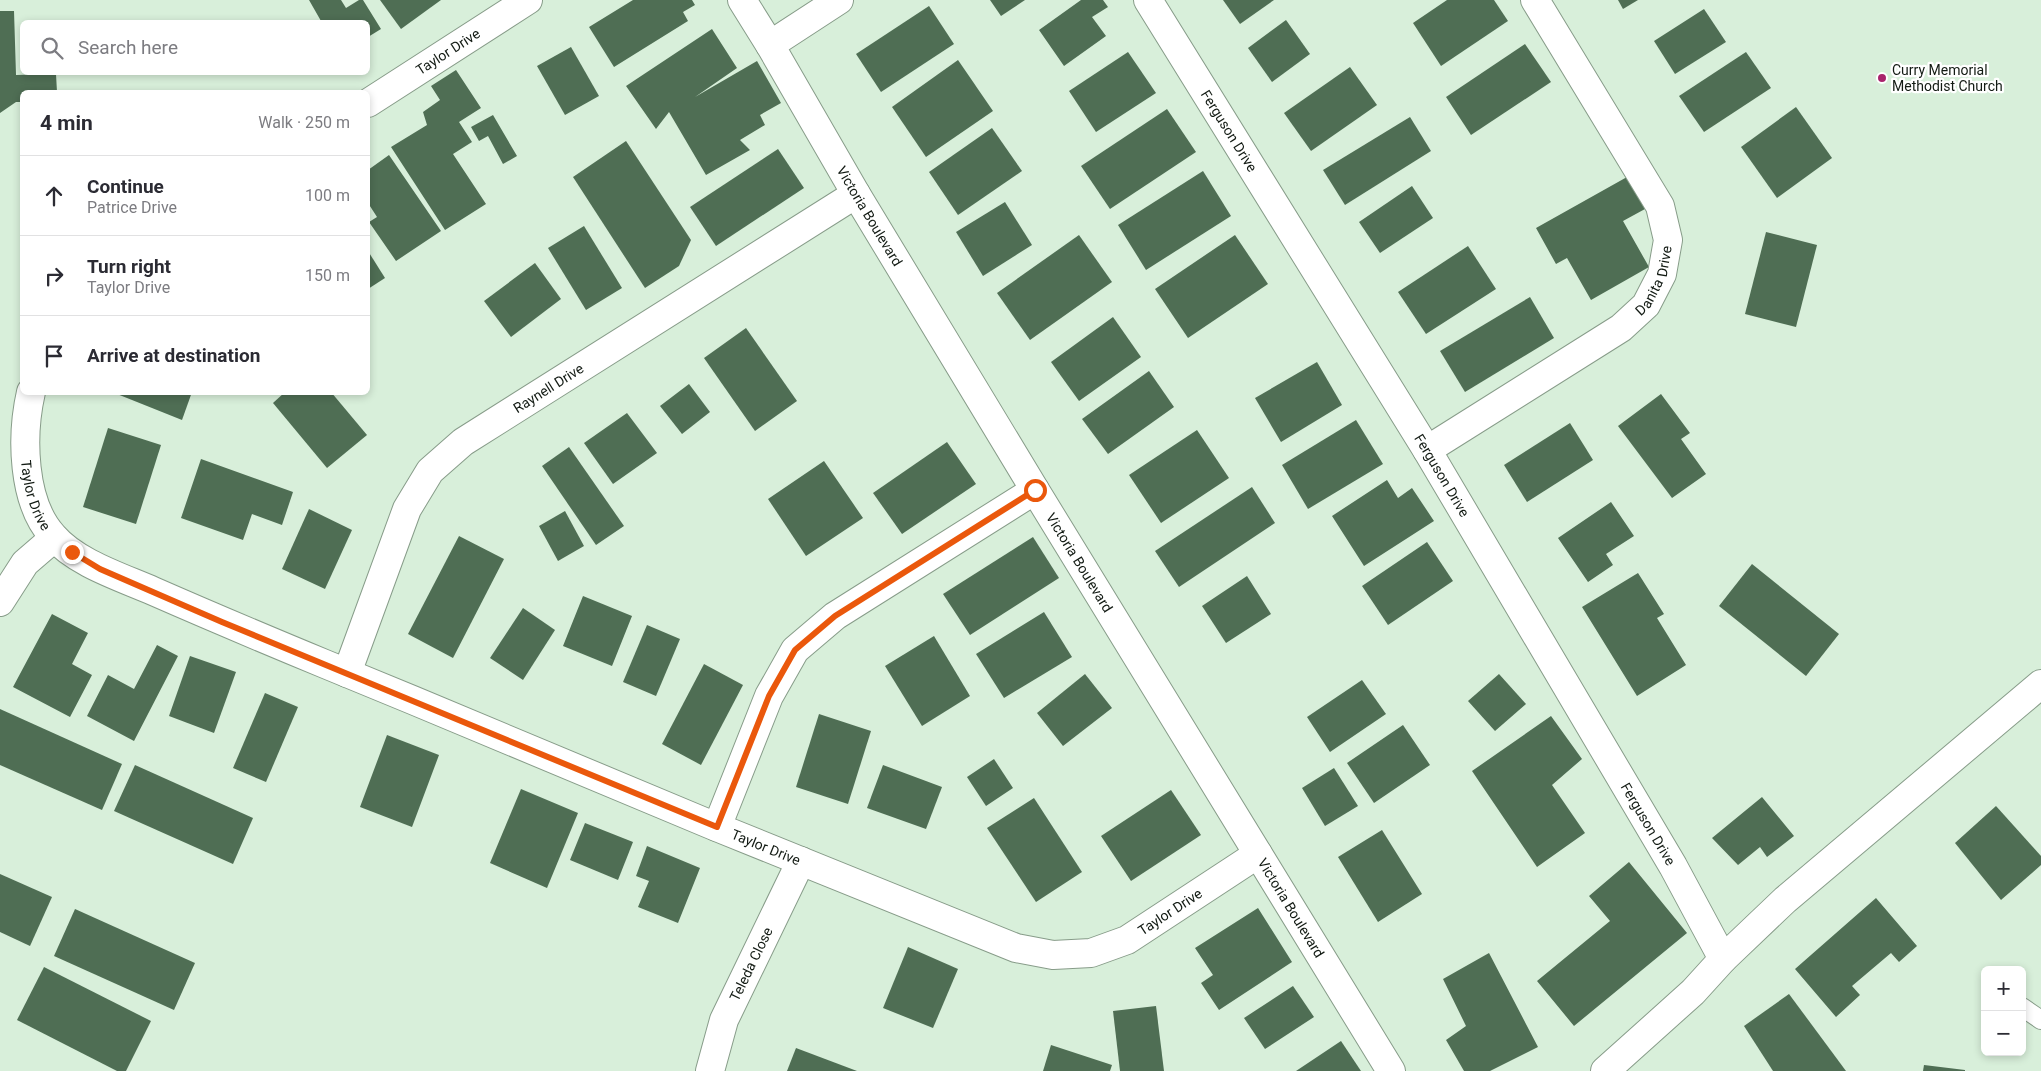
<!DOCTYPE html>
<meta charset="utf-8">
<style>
:root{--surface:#fff;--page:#f2f2f3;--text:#2b2b33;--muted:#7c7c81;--line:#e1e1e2}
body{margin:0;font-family:Roboto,sans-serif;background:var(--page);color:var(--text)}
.controls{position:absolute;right:15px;bottom:15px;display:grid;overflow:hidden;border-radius:8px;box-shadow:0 2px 8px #0003}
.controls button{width:45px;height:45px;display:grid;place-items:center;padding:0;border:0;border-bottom:1px solid var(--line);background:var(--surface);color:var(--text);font:25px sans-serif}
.stop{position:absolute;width:15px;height:15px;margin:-11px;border:4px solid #ea580c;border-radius:50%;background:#fff}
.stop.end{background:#ea580c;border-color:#fff;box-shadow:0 1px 5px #0008}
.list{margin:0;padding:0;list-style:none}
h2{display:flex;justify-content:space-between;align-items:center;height:65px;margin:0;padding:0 20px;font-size:21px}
h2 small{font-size:16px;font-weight:400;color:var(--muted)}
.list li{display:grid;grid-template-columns:32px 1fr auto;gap:15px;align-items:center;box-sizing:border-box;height:80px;padding:0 20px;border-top:1px solid var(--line)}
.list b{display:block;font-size:19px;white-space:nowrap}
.list p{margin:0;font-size:16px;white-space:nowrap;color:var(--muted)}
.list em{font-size:16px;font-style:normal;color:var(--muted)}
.icon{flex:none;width:28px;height:28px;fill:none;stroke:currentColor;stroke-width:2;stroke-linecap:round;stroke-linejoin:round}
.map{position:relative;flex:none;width:2041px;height:1071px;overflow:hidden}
.search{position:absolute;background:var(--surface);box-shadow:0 2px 8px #0003;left:20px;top:20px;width:350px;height:55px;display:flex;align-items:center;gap:12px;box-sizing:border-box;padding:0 18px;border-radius:8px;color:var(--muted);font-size:19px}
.panel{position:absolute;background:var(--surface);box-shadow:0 2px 8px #0003;left:20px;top:90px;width:350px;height:305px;border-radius:8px}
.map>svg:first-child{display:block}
.building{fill:#4f6e54}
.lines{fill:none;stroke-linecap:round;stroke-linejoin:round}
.service-casing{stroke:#879c89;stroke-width:20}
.minor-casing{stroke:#879c89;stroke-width:30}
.service{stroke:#fff;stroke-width:18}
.minor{stroke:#fff;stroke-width:28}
.route{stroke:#ea580c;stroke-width:6}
.poi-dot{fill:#a9236c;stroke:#fff;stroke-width:2}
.labels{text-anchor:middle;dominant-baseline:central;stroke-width:4.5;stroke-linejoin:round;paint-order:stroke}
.street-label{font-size:14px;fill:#121a13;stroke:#fff}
.poi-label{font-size:14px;fill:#121a13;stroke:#fff;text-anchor:start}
</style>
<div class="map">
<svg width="2041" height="1071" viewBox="0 0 2041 1071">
<rect width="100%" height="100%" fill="#d8efda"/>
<g class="building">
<path d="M309 0H341L346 8 359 0H363L381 29 368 37V22H319L321 21Z"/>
<path d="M380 0H441L401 29Z"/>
<path d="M633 0H692L695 5 683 12 688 21 614 67 589 27Z"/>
<path d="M990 0H1025L1001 16Z"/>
<path d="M1081 0H1103L1108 7 1092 17 1106 36 1064 66 1039 30Z"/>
<path d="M1223 0H1274L1240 24Z"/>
<path d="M1447 0H1494L1508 21 1441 66 1413 23Z"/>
<path d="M1618 0H1638L1623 9Z"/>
<path d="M929 6 954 44 881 92 856 54Z"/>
<path d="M1704 9 1726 42 1675 74 1654 41Z"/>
<path d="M0 11H14L16 75 56 74 57 92H22V102H16L0 113Z"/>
<path d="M1286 20 1310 54 1272 82 1248 48Z"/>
<path d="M712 29 737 68 695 97 757 61 781 103 760 115 765 125 740 140 750 150 706 175 669 112 656 129 626 86Z"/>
<path d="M1525 44 1551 82 1471 135 1446 97Z"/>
<path d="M571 47 599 96 565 115 537 66Z"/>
<path d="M1128 52 1156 93 1096 132 1069 91Z"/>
<path d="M1746 52 1771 88 1704 132 1679 96Z"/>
<path d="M958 60 993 111 926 157 892 107Z"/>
<path d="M1350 67 1377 105 1311 151 1284 113Z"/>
<path d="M456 70 481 108 459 122 472 142 453 154 486 204 445 230 391 147 427 125 423 112 440 100 431 86Z"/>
<path d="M1796 107 1832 158 1777 198 1741 147Z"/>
<path d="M1167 109 1196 152 1110 209 1081 166Z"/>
<path d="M493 115 517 156 503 164 488 136 479 141 471 127Z"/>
<path d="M1410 117 1431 151 1345 205 1323 170Z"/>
<path d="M992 128 1022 171 958 215 929 172Z"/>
<path d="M626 141 691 240 679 266 645 288 573 177Z"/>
<path d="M778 149 804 188 716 246 690 207Z"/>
<path d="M389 155 441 231 396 261 369 222 377 217 368 203V170Z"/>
<path d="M1203 171 1231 216 1146 270 1118 225Z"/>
<path d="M1627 177 1645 209 1623 221 1649 267 1591 300 1567 258 1556 264 1536 228Z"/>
<path d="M1412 186 1433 218 1380 253 1359 222Z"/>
<path d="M1005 202 1032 245 983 276 956 232Z"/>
<path d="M584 226 622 288 586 310 548 248Z"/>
<path d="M1766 232 1817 245 1796 327 1745 314Z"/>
<path d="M1079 235 1112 282 1030 340 997 293Z"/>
<path d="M1235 235 1268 284 1188 338 1155 289Z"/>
<path d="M1468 246 1496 289 1426 334 1398 292Z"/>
<path d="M368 251 385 278 368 289Z"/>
<path d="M535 263 561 299 511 337 484 301Z"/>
<path d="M1530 297 1554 338 1465 392 1440 351Z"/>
<path d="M1113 317 1141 357 1079 401 1051 362Z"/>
<path d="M746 328 797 401 755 431 704 358Z"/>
<path d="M1317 362 1342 405 1281 442 1255 398Z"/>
<path d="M1149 371 1174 407 1108 454 1082 419Z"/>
<path d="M689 384 710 412 682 434 660 406Z"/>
<path d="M112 392H192L182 420Z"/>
<path d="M285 392H331L367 435 327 468 273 403Z"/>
<path d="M1661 394 1690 433 1681 439 1706 474 1672 498 1618 426Z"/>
<path d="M627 413 657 453 613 484 584 443Z"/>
<path d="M1356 420 1383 464 1308 509 1282 465Z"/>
<path d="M1570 423 1593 460 1527 502 1504 465Z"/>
<path d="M108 428 161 445 136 524 83 507Z"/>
<path d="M1197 430 1229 478 1161 523 1129 475Z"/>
<path d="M947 442 976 484 902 534 873 493Z"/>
<path d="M569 447 624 526 596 545 542 466Z"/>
<path d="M201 459 293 492 282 525 252 514 243 540 181 518Z"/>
<path d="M824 461 863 518 806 556 768 499Z"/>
<path d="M1387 480 1398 498 1412 488 1434 521 1364 566 1332 516Z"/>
<path d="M1252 487 1275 523 1179 587 1155 551Z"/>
<path d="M1611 502 1634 536 1606 554 1613 565 1588 582 1558 538Z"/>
<path d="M309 509 352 530 325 589 282 569Z"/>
<path d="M565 511 584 546 558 561 539 526Z"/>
<path d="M459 536 504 559 453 658 408 634Z"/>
<path d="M1033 537 1059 578 970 635 943 594Z"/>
<path d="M1427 542 1453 581 1388 625 1362 586Z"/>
<path d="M1752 564 1839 634 1806 676 1719 606Z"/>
<path d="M1638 573 1664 614 1657 618 1686 665 1637 696 1582 607Z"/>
<path d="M1247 576 1271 614 1226 643 1202 606Z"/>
<path d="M583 596 632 616 612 666 563 646Z"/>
<path d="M523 608 555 630 523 680 490 658Z"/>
<path d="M1044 612 1072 657 1004 698 976 654Z"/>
<path d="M52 614 88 633 72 664 92 675 70 717 13 687Z"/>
<path d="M647 625 680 639 656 696 623 682Z"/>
<path d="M934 636 970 696 922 726 885 666Z"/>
<path d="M157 645 178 656 134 741 87 716 108 675 134 689Z"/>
<path d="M190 656 236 672 214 733 169 716Z"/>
<path d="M704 664 743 685 701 765 662 744Z"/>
<path d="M1085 674 1112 708 1063 746 1037 713Z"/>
<path d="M1499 674 1526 704 1495 731 1468 701Z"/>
<path d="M1362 680 1386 714 1330 752 1307 717Z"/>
<path d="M265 693 298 707 266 782 233 768Z"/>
<path d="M0 709 122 764 102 810 0 765Z"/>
<path d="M819 714 871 731 848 804 796 787Z"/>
<path d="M1551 716 1582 759 1552 785 1585 833 1537 867 1472 771Z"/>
<path d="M1403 725 1430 765 1374 803 1347 763Z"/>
<path d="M387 735 439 755 412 827 360 807Z"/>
<path d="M994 759 1013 788 986 806 967 777Z"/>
<path d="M135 765 253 818 233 864 114 811Z"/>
<path d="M883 765 942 787 926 829 867 808Z"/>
<path d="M1334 768 1358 806 1325 826 1302 788Z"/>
<path d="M521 789 578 813 547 888 490 863Z"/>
<path d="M1171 790 1201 835 1131 881 1101 836Z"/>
<path d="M1762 797 1794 836 1767 857 1760 847 1738 865 1712 838Z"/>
<path d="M1034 798 1082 872 1036 902 987 828Z"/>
<path d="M1996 806 2041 856V865L2001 900 1955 843Z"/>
<path d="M585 823 633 842 618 880 570 860Z"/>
<path d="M1382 830 1422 894 1378 922 1338 857Z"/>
<path d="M647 846 700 868 678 923 638 907 649 881 636 876Z"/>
<path d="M1629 862 1687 933 1574 1026 1537 981 1610 921 1589 896Z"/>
<path d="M0 874 52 897 30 946 0 932Z"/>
<path d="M1876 898 1917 946 1899 962 1891 953 1852 986 1860 995 1836 1017 1795 969Z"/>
<path d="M1258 908 1292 962 1219 1010 1201 983 1213 975 1195 948Z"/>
<path d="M75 909 195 963 174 1010 54 956Z"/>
<path d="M908 947 958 969 933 1028 883 1008Z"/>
<path d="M1489 953 1538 1047 1490 1071H1464L1446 1040 1466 1026 1443 979Z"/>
<path d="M44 967 151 1021 126 1071H117L17 1020Z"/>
<path d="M1293 986 1314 1017 1265 1049 1244 1018Z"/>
<path d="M1789 994 1846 1071H1773L1744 1026Z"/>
<path d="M1156 1006 1164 1071H1120L1113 1011Z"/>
<path d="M1341 1041 1361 1071H1296Z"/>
<path d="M1051 1045 1112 1065 1110 1071H1043Z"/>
<path d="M796 1048 857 1071H787Z"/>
<path d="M1924 1065 1965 1070V1071H1923Z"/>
</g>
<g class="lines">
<defs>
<path id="service" d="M2022 1007 2041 1020"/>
<g id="minor">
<path id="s1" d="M742 0 770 45 856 194 1035 490 1391 1071"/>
<path id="s2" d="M1148 0 1427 450 1673 866 1723 959"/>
<path d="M770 45 839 0"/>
<path id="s3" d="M368 103 528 0"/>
<path id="s4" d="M31 392C21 436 22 502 53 536 76 563 121 577 153 591 210 616 267 640 325 664 455 717 584 772 714 826 814 867 915 907 1016 948L1053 955 1091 953 1127 940 1258 854"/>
<path id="s5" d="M1427 450 1621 328 1646 305 1662 274 1668 240 1660 206 1535 0"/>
<path d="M0 602 25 563 54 538"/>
<path id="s6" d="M347 673 407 509 430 471 463 442 856 194"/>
<path d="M717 827 769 696 795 650 835 616 1035 490"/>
<path id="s7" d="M710 1071 724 1020 801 861"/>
<path d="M1605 1071 1693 992 1723 959 1785 900 2041 684"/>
</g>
</defs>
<use href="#service" class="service-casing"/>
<use href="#minor" class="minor-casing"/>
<use href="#service" class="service"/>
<use href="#minor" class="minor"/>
</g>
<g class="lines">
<path class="route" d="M72 552 100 569 222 622 717 827 769 696 795 650 835 616 1035 490"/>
</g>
<circle class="poi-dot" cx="1882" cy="78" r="5"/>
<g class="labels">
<g class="street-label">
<text stroke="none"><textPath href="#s3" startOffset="95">Taylor Drive</textPath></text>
<text stroke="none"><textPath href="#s2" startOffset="154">Ferguson Drive</textPath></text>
<text stroke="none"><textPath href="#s1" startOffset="251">Victoria Boulevard</textPath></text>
<text stroke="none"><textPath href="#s5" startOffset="289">Danita Drive</textPath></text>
<text stroke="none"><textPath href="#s6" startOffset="364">Raynell Drive</textPath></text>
<text stroke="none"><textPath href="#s2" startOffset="559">Ferguson Drive</textPath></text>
<text stroke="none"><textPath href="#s4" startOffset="105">Taylor Drive</textPath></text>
<text stroke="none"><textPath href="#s1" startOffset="656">Victoria Boulevard</textPath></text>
<text stroke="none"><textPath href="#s2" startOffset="964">Ferguson Drive</textPath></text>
<text stroke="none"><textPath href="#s4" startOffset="930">Taylor Drive</textPath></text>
<text stroke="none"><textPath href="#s1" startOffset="1061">Victoria Boulevard</textPath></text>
<text stroke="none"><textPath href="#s4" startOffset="1365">Taylor Drive</textPath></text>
<text stroke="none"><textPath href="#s7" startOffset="115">Teleda Close</textPath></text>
</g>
<g class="poi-label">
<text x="1892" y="70">Curry Memorial<tspan x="1892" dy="16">Methodist Church</tspan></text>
</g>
</g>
</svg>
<div class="controls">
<button>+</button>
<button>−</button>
</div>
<div class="stop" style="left:1035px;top:490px"></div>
<div class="stop end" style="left:72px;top:552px"></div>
<div class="search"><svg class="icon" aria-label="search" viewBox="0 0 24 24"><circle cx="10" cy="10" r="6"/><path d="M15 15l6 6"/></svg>Search here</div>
<section class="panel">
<h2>4 min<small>Walk · 250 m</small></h2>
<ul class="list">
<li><svg class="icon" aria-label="ahead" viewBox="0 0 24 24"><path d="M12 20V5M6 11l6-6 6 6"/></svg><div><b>Continue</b><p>Patrice Drive</p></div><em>100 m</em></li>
<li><svg class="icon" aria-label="right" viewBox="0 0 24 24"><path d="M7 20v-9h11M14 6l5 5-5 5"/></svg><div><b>Turn right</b><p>Taylor Drive</p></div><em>150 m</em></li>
<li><svg class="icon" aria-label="arrive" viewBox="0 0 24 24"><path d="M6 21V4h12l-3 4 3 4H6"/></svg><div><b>Arrive at destination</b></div></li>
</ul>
</section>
</div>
